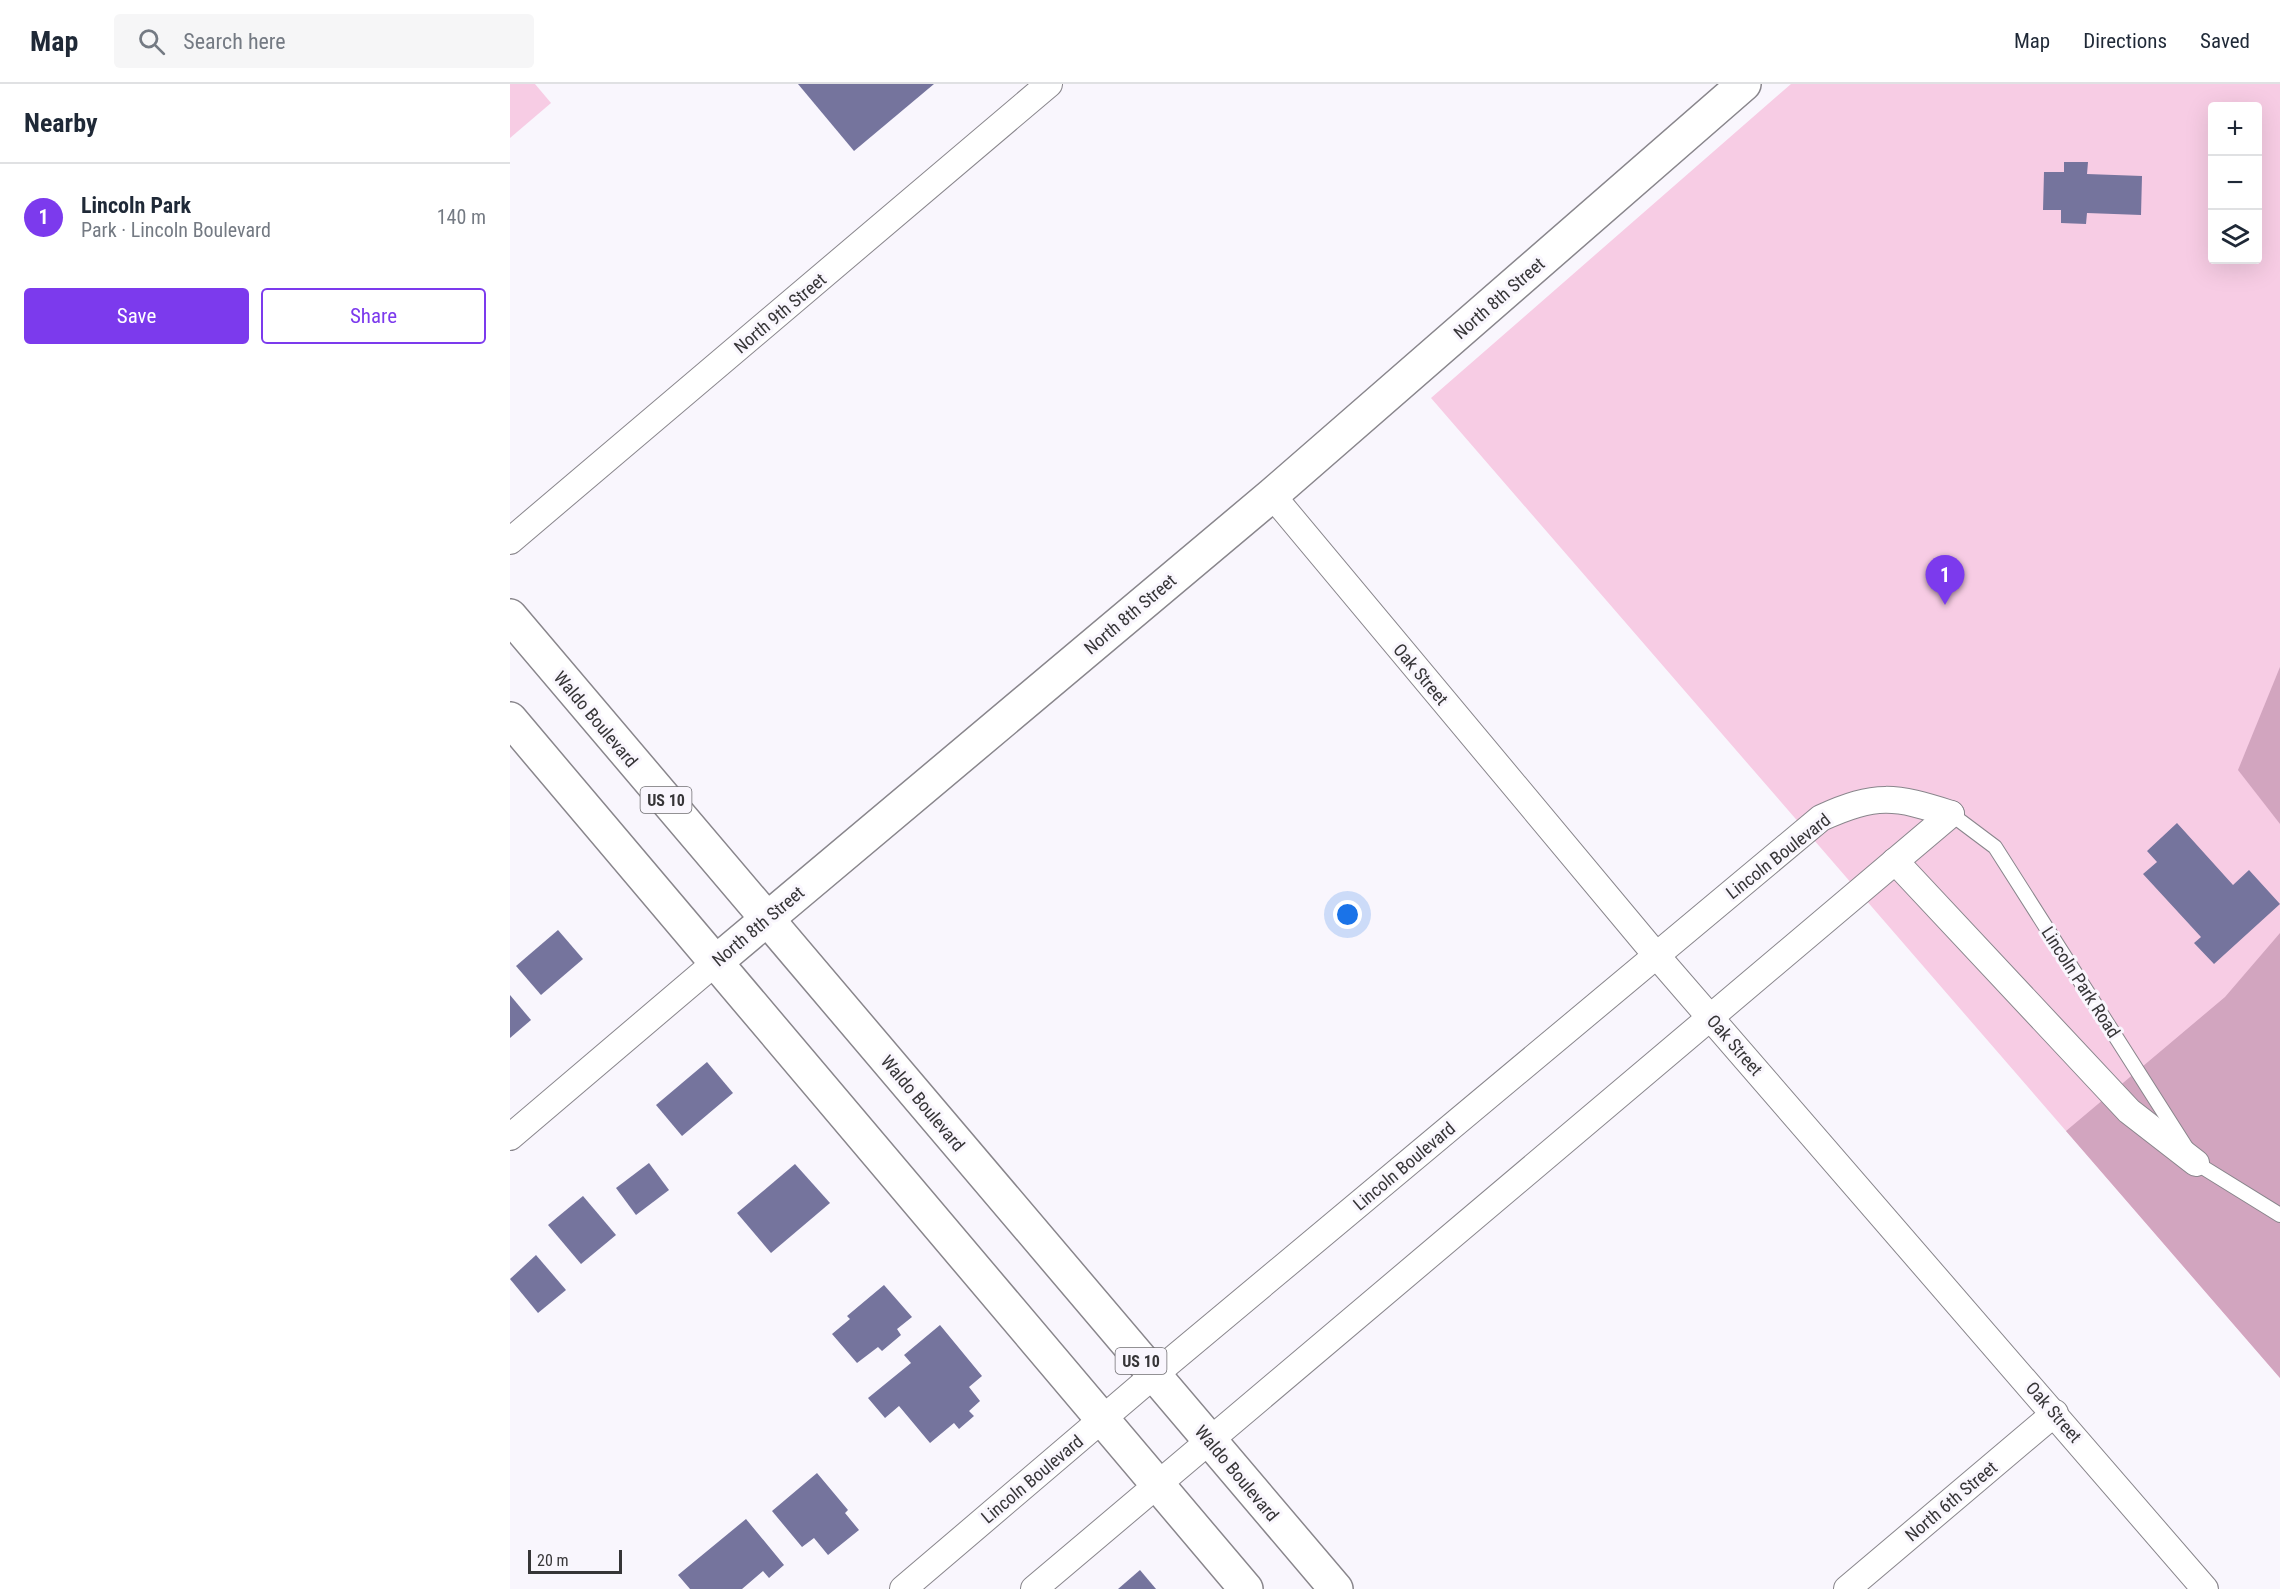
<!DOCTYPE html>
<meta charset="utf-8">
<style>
:root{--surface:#fff;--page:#f6f6f7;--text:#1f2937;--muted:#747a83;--line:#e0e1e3;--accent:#7c3aed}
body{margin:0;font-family:"Roboto Condensed",sans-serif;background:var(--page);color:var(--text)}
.controls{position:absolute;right:18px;top:18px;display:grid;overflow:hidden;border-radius:6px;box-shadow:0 6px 24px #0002}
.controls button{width:54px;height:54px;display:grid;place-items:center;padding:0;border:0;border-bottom:2px solid var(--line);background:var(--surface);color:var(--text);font:30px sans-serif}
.scale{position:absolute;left:18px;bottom:15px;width:94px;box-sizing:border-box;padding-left:6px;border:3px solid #363537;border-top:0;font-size:16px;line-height:21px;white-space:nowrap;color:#363537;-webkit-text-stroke:4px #f9f6fd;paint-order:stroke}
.you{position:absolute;left:838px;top:831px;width:21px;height:21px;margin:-15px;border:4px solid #fff;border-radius:50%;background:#1a73e8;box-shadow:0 0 0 9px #1a73e833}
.badge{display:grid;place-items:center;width:39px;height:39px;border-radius:50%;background:var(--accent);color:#fff;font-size:20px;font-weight:700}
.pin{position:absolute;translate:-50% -50px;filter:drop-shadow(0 2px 3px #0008)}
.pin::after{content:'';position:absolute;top:32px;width:21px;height:18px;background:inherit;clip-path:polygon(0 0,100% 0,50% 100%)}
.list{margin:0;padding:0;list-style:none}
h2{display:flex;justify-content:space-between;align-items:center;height:78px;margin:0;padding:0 24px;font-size:26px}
h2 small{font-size:20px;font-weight:400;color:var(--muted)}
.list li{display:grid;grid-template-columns:39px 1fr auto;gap:18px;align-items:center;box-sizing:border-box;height:108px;padding:0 24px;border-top:2px solid var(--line)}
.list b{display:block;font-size:22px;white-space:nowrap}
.list p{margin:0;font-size:20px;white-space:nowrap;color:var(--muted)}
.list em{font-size:20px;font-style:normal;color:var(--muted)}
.actions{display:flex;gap:12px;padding:18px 24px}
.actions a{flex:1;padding:14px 0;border:2px solid var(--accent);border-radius:6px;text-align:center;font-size:21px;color:var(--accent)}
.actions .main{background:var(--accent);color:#fff}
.icon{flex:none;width:33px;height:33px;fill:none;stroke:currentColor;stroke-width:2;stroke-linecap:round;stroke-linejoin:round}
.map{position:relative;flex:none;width:1770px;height:1505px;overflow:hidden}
header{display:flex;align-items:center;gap:36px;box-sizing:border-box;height:84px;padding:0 30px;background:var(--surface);border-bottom:2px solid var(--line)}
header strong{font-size:28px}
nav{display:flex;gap:33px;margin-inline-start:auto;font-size:21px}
.search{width:420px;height:54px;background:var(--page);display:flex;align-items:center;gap:15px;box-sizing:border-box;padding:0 21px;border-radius:6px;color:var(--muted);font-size:22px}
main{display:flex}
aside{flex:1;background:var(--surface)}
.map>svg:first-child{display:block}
.green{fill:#f7cce4;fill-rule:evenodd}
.forest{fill:#d2a5bf}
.building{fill:#75749d}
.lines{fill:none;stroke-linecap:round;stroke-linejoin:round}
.service-casing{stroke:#89868c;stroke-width:16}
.minor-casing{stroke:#89868c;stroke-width:28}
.tertiary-casing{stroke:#89868c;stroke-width:36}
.primary-casing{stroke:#89868c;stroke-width:36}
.service{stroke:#fff;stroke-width:14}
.minor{stroke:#fff;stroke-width:26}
.tertiary{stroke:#fff;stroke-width:33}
.primary{stroke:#fff;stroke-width:33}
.labels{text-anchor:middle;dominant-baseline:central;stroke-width:6;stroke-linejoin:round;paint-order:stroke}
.shield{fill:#f9f6fd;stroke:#706f72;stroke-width:1.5}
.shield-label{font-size:16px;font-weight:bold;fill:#363537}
.street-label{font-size:18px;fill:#363537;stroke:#f9f6fd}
</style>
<header>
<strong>Map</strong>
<div class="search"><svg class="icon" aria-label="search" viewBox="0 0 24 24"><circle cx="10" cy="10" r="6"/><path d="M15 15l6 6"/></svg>Search here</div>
<nav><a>Map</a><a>Directions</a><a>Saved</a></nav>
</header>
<main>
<aside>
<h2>Nearby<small></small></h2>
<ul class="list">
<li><span class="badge">1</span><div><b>Lincoln Park</b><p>Park · Lincoln Boulevard</p></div><em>140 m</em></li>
</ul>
<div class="actions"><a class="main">Save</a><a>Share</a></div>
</aside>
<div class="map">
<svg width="1770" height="1505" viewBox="0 0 1770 1505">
<rect width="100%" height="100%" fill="#f9f6fd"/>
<g class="green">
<path d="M0 0H25L41 19 0 54Z"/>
<path d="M1281 0H1770V1294L921 314ZM1702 22H1748V176H1702Z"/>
</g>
<g class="forest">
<path d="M1770 583V740L1728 686Z"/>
<path d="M1770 849V1294L1556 1047 1715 913Z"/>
</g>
<g class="building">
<path d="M288 0H424L344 67Z"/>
<path d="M1554 78H1578L1577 90 1632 92 1631 131 1577 129 1576 140 1551 139V126H1533L1534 88H1554Z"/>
<path d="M1667 739 1723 801 1739 786 1770 820 1704 880 1684 859 1691 853 1633 790 1647 778 1637 767Z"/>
<path d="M48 846 73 875 31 911 6 882Z"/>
<path d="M0 911 21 936 0 954Z"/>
<path d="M197 978 223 1009 172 1052 146 1021Z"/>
<path d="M139 1079 159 1106 126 1131 106 1104Z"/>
<path d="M285 1080 320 1119 261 1169 227 1129Z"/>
<path d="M73 1112 106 1151 71 1180 38 1141Z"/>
<path d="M26 1171 56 1206 28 1229 0 1195Z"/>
<path d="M374 1201 402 1233 387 1245 391 1251 372 1267 368 1263 347 1279 322 1250 340 1235 337 1232Z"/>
<path d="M430 1241 472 1292 459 1303 470 1317 459 1327 464 1332 449 1345 444 1339 420 1359 389 1322 375 1334 358 1314 401 1279 394 1271Z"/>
<path d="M307 1389 338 1426 335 1429 349 1446 318 1471 304 1454 292 1463 262 1427Z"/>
<path d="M236 1435 274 1481 259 1494 253 1487 232 1505H180L168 1491Z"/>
<path d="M630 1486 646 1505H608Z"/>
</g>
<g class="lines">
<defs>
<path id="service" d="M1441 730 1485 763 1686 1079 1770 1131"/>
<g id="minor">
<path d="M762 411 1146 871 1695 1505"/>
<path d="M0 457 539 0"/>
<path d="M1385 777 1619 1027 1686 1079"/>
<path d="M0 1053 206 878"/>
<path d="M393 1505 644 1291 1311 734C1367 709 1384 712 1441 730"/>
<path d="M524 1505 1441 730"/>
<path d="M1337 1505 1545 1329"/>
</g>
<path id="tertiary" d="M206 878 762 411 1234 0"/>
<g id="primary">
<path d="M0 532 826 1505"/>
<path d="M0 635 736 1505"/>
</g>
</defs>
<use href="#service" class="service-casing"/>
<use href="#minor" class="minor-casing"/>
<use href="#tertiary" class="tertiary-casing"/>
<use href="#primary" class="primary-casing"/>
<use href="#service" class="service"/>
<use href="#minor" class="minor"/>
<use href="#tertiary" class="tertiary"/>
<use href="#primary" class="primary"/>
</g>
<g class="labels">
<g class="shield">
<rect x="130.5" y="703" width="51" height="26" rx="4.5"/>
<rect x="605.5" y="1264" width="51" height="26" rx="4.5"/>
</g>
<g class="shield-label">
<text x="156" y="716">US 10</text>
<text x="631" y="1277">US 10</text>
</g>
<g class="street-label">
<text transform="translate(989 214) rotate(-41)">North 8th Street</text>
<text transform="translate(270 229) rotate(-40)">North 9th Street</text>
<text transform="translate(620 530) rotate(-40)">North 8th Street</text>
<text transform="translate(911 590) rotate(50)">Oak Street</text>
<text transform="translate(86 635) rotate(50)">Waldo Boulevard</text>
<text transform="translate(1268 772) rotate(-38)">Lincoln Boulevard</text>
<text transform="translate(248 842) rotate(-40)">North 8th Street</text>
<text transform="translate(1571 898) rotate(57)">Lincoln Park Road</text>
<text transform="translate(1225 961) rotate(49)">Oak Street</text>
<text transform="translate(413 1019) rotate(50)">Waldo Boulevard</text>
<text transform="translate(894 1082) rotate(-40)">Lincoln Boulevard</text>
<text transform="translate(1544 1328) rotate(49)">Oak Street</text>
<text transform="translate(727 1389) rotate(50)">Waldo Boulevard</text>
<text transform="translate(522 1395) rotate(-40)">Lincoln Boulevard</text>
<text transform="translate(1441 1417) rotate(-40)">North 6th Street</text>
</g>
</g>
</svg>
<div class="controls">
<button>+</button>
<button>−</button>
<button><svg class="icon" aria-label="layers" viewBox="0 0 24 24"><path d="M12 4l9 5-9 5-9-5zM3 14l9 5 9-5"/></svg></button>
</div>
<div class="scale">20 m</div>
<div class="you"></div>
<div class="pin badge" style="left:1435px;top:521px">1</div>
</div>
</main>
